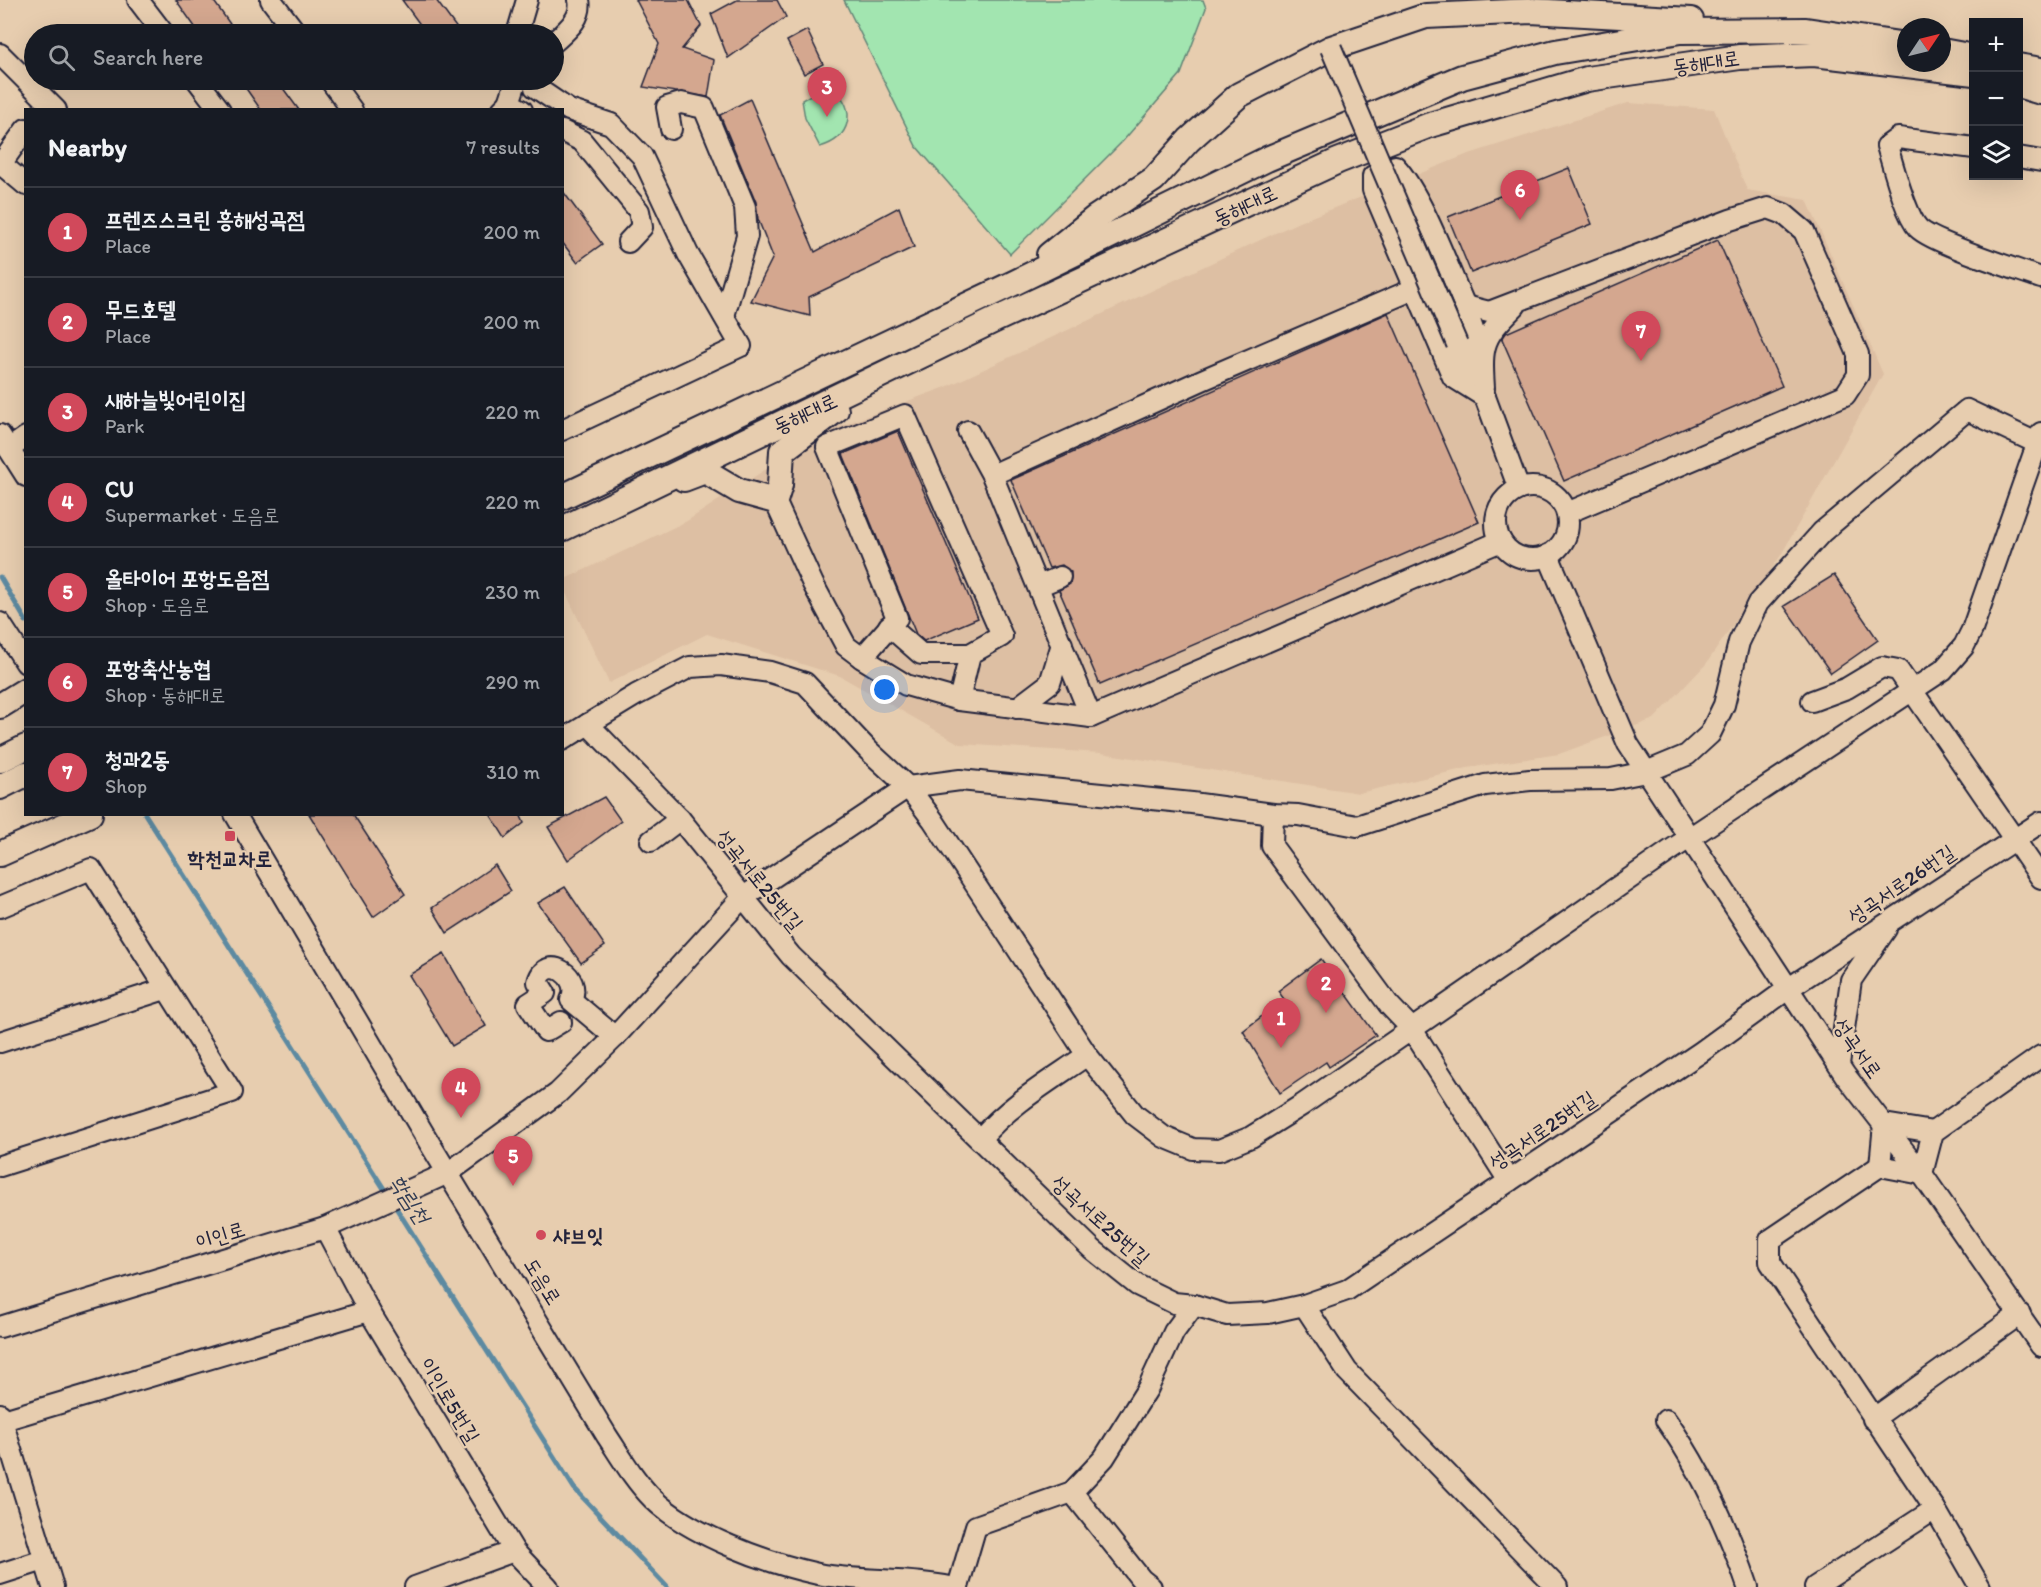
<!DOCTYPE html>
<meta charset="utf-8">
<style>
:root{--surface:#171b24;--page:#242831;--text:#f1f3f6;--muted:#9ea1a6;--line:#363941;--accent:#d1495b}
body{margin:0;font-family:Itim,"Poor Story",sans-serif;background:var(--page);color:var(--text)}
.controls{position:absolute;right:18px;top:18px;display:grid;overflow:hidden;border-radius:0px;box-shadow:0 6px 24px #0002}
.controls button{width:54px;height:54px;display:grid;place-items:center;padding:0;border:0;border-bottom:2px solid var(--line);background:var(--surface);color:var(--text);font:30px sans-serif}
.compass{position:absolute;left:1897px;top:18px;width:54px;height:54px;border-radius:50%;background:var(--surface);box-shadow:0 6px 24px #0002;rotate:55deg}
.you{position:absolute;left:885px;top:690px;width:21px;height:21px;margin:-15px;border:4px solid #fff;border-radius:50%;background:#1a73e8;box-shadow:0 0 0 9px #1a73e833}
.badge{display:grid;place-items:center;width:39px;height:39px;border-radius:50%;background:var(--accent);color:#fff;font-size:20px;font-weight:700}
.pin{position:absolute;translate:-50% -50px;filter:drop-shadow(0 2px 3px #0008)}
.pin::after{content:'';position:absolute;top:32px;width:21px;height:18px;background:inherit;clip-path:polygon(0 0,100% 0,50% 100%)}
.list{margin:0;padding:0;list-style:none}
h2{display:flex;justify-content:space-between;align-items:center;height:78px;margin:0;padding:0 24px;font-size:26px}
h2 small{font-size:20px;font-weight:400;color:var(--muted)}
.list li{display:grid;grid-template-columns:39px 1fr auto;gap:18px;align-items:center;box-sizing:border-box;height:90px;padding:0 24px;border-top:2px solid var(--line)}
.list b{display:block;font-size:22px;white-space:nowrap}
.list p{margin:0;font-size:20px;white-space:nowrap;color:var(--muted)}
.list em{font-size:20px;font-style:normal;color:var(--muted)}
.icon{flex:none;width:33px;height:33px;fill:none;stroke:currentColor;stroke-width:2;stroke-linecap:round;stroke-linejoin:round}
.map{position:relative;flex:none;width:2041px;height:1587px;overflow:hidden}
.search{position:absolute;background:var(--surface);box-shadow:0 6px 24px #0002;left:24px;top:24px;width:540px;height:66px;display:flex;align-items:center;gap:15px;box-sizing:border-box;padding:0 21px;border-radius:33px;color:var(--muted);font-size:22px}
.panel{position:absolute;background:var(--surface);box-shadow:0 6px 24px #0002;left:24px;top:108px;width:540px;height:708px;border-radius:0px}
.map>svg:first-child{display:block}
.built{fill:#ddbfa3}
.green{fill:#a2e5b0;stroke:#628476;stroke-width:1.5}
.lines{fill:none;stroke-linecap:round;stroke-linejoin:round}
.stream{stroke:#5d8aa1;stroke-width:5}
.building{fill:#d4a78f;stroke:#22223b;stroke-width:1.5}
.minor-casing{stroke:#22223b;stroke-width:24}
.major-casing{stroke:#22223b;stroke-width:28}
.minor{stroke:#e7cdaf;stroke-width:20}
.major{stroke:#e7cdaf;stroke-width:24}
.minor-bridge-casing{stroke:#22223b;stroke-width:24;stroke-linecap:butt}
.minor-bridge{stroke:#e7cdaf;stroke-width:20}
.poi-dot{fill:#d1495b;stroke:#e7cdaf;stroke-width:2}
.labels{text-anchor:middle;dominant-baseline:central;stroke-width:4.5;stroke-linejoin:round;paint-order:stroke}
.street-label{font-size:21px;fill:#22223b;stroke:#e7cdaf}
.poi-label{font-size:21px;font-weight:bold;fill:#22223b;stroke:#e7cdaf}
.water-label{font-size:22px;font-style:italic;fill:#313c54;stroke:#e7cdaf}
</style>
<div class="map">
<svg width="2041" height="1587" viewBox="0 0 2041 1587">
<rect width="100%" height="100%" fill="#e7cdaf"/>
<filter id="ink" filterUnits="userSpaceOnUse"><feTurbulence type="fractalNoise" baseFrequency=".0167" numOctaves="2"/><feDisplacementMap in="SourceGraphic" scale="12" xChannelSelector="R" yChannelSelector="G"/><feConvolveMatrix kernelMatrix="1 2 1 2 8 2 1 2 1" color-interpolation-filters="sRGB"/></filter>
<g filter="url(#ink)">
<path class="built" d="M1628 103 1714 109 1747 190 1807 200 1883 374 1781 555 1706 664 1654 719 1559 754 1467 768 1359 793 1101 753 960 744 840 676 707 634 609 683 563 587V580L687 521 821 433 946 387 1299 222 1466 155Z"/>
<g class="green">
<path d="M844 0H1203L1206 8 1181 74 1123 141 1010 254 916 146Z"/>
<path d="M834 89C857 110 851 138 820 147L805 118 802 100 816 92Z"/>
</g>
<g class="lines">
<g class="stream">
<path d="M0 577 26 621"/>
<path d="M145 814 388 1195"/>
<path d="M393 1203 574 1488 667 1587"/>
</g>
</g>
<g class="building">
<path d="M176 0H213L230 24 216 34H200Z"/>
<path d="M402 0H436L461 34H427Z"/>
<path d="M636 0H688L701 26 682 49 714 60 708 97 643 87 659 44Z"/>
<path d="M737 0H777L786 17 728 58 711 14Z"/>
<path d="M807 30 823 64 804 74 787 41Z"/>
<path d="M240 80H277L299 110H261Z"/>
<path d="M750 99 815 252 899 207 914 247 809 297 810 316 751 301 773 257 758 219 756 202 720 115Z"/>
<path d="M1569 168 1592 224 1471 273 1448 217Z"/>
<path d="M562 190 602 244 577 262 562 242Z"/>
<path d="M1718 240 1782 386 1564 481 1502 339 1506 333Z"/>
<path d="M1388 313 1479 522 1100 685 1059 590 1070 584 1071 572 1062 565 1049 568 1011 480Z"/>
<path d="M898 431 978 618 924 641 916 634 843 454Z"/>
<path d="M1834 575 1878 640 1831 673 1784 606Z"/>
<path d="M604 797 621 821 568 860 548 827Z"/>
<path d="M309 814H353L405 894 373 917Z"/>
<path d="M490 814H520L524 823 505 838Z"/>
<path d="M495 865 511 891 447 933 432 908Z"/>
<path d="M565 887 605 946 581 963 538 903Z"/>
<path d="M444 954 486 1026 452 1046 409 975Z"/>
<path d="M1321 959 1376 1035 1329 1067 1326 1062 1280 1093 1243 1031 1284 999 1278 991Z"/>
</g>
<g class="lines">
<defs>
<g id="minor">
<path d="M138 0 164 34"/>
<path d="M271 0 297 34"/>
<path d="M517 34 527 0"/>
<path d="M554 42C566 31 583 18 579 0"/>
<path d="M0 54 56 110"/>
<path d="M197 80 220 110"/>
<path d="M330 80 352 110"/>
<path d="M534 80 535 87 569 110 611 124 642 156 688 254 741 346 562 430"/>
<path d="M509 103 515 85 514 80"/>
<path d="M502 110 509 103 522 110"/>
<path d="M671 129 667 107 681 103 704 108 745 207 747 236 724 316"/>
<path d="M562 131 582 141 639 211 642 227 628 242"/>
<path d="M1974 148 1898 138 1887 146C1893 165 1905 214 1918 228 1933 243 2016 269 2041 278"/>
<path d="M2018 157 2041 161"/>
<path d="M1 164 26 129"/>
<path d="M0 165 1 164 26 185"/>
<path d="M1395 166C1422 195 1448 268 1465 306L1489 312 1730 220 1768 208 1784 214 1804 231 1858 354V375L1845 395 1567 513"/>
<path d="M1373 176V190L1453 377 1485 397"/>
<path d="M1465 306 1481 353"/>
<path d="M1457 344 1485 397 1519 489"/>
<path d="M1484 388C1481 343 1483 338 1515 306"/>
<path d="M968 431 992 475"/>
<path d="M0 435 26 476"/>
<path d="M9 449 26 437"/>
<circle cx="1532" cy="523" r="36"/>
<path d="M775 501 813 584 846 646 862 658 906 685 959 700 1091 717 1501 541"/>
<path d="M1548 555 1628 744 1845 1075 1922 1174 2041 1346"/>
<path d="M1038 586 1060 577"/>
<path d="M0 623 26 663"/>
<path d="M889 626 921 654H970"/>
<path d="M862 658 897 618 827 447 905 415 1002 636 970 654 959 700"/>
<path d="M1812 701 1847 688 1882 667 1898 670 2041 878"/>
<path d="M1017 708 1050 683 1062 644"/>
<path d="M1091 717 992 475 1202 380 1414 289"/>
<path d="M588 724 680 819 791 956 1092 1249 1137 1285 1174 1303 1194 1305 1227 1315 1268 1313 1304 1305 1347 1290 1701 1052 1789 988 2041 822"/>
<path d="M562 740 636 695 690 667 721 665 770 672 805 683 869 751 908 787 933 820 1087 1055 1135 1115 1164 1137 1193 1149 1219 1150 1251 1137 1302 1105 1671 850 1943 670 1964 646 1972 630 2041 433"/>
<path d="M235 814 424 1134 607 1436C621 1457 634 1480 653 1499 690 1535 767 1563 818 1574 859 1582 906 1578 950 1587"/>
<path d="M1273 814 1272 846 1389 1005 1411 1028 1509 1181"/>
<path d="M651 841 680 819"/>
<path d="M0 907 91 869 232 1092 0 1166"/>
<path d="M561 1022 546 1031 528 1004 545 993 538 982C546 952 583 977 571 1000L615 1037"/>
<path d="M0 1042 165 989"/>
<path d="M1839 1064 1851 980 1886 929"/>
<path d="M980 1139C1010 1104 1050 1081 1087 1055"/>
<path d="M1880 1166 1884 1124 1933 1132"/>
<path d="M325 1228 369 1311 514 1551 548 1587"/>
<path d="M1304 1305 1347 1371 1557 1587"/>
<path d="M0 1327 325 1228 448 1173 558 1093 615 1037 742 898 908 787 960 780 1192 803 1273 814 1298 815 1357 826 1485 785 1530 780 1611 779 1646 772 1687 755 1710 734 1724 705 1739 642 1758 603 1822 532 1967 410 2041 445"/>
<path d="M0 1414 53 1587"/>
<path d="M1873 1419 2020 1314"/>
<path d="M1666 1420C1702 1471 1728 1528 1748 1587"/>
<path d="M0 1421 369 1311"/>
<path d="M1072 1492 1141 1579 1151 1587"/>
<path d="M0 1574 44 1560"/>
<path d="M415 1587 514 1551"/>
<path d="M958 1587 976 1526 1072 1492 1104 1458 1148 1388 1174 1332 1194 1305"/>
<path d="M1815 1587 1935 1509"/>
<path d="M1980 1587 1935 1509 1770 1262V1240L1880 1166 1922 1174 1933 1132 2041 1056"/>
</g>
<g id="major">
<path d="M1942 51 1974 57"/>
<path d="M2018 66 2041 70"/>
<path d="M2018 85 2041 92"/>
<path d="M1049 255 1095 218 1154 179 1189 140 1239 95 1331 48 1426 16 1531 11 1691 20"/>
<path d="M684 479 705 471 739 491 775 501 780 485 782 451 836 410"/>
<path d="M562 497 1014 283 1267 159 1462 77 1555 52 1680 31 1806 30 1906 45"/>
<path d="M562 529 995 320 1338 161 1430 125 1587 79 1740 57 1814 54 1974 73"/>
<path d="M0 706 26 690"/>
<path d="M0 760 26 747"/>
<path d="M0 787 26 774"/>
<path d="M0 854 90 814"/>
</g>
</defs>
<use href="#minor" class="minor-casing"/>
<use href="#major" class="major-casing"/>
<use href="#minor" class="minor"/>
<use href="#major" class="major"/>
<defs>
<path id="minor-bridge" d="M1331 48 1457 344"/>
</defs>
<use href="#minor-bridge" class="minor-bridge-casing"/>
<use href="#minor-bridge" class="minor-bridge"/>
</g>
</g>
<g class="poi-dot">
<rect x="224" y="830" width="12" height="12" rx="3"/>
<circle cx="541" cy="1235" r="6"/>
</g>
<g class="labels">
<g class="street-label">
<text transform="translate(1706 62) rotate(-8)">동해대로</text>
<text transform="translate(1245 205) rotate(-25)">동해대로</text>
<text transform="translate(805 413) rotate(-25)">동해대로</text>
<text transform="translate(760 880) rotate(51)">성곡서로25번길</text>
<text transform="translate(1901 884) rotate(-34)">성곡서로26번길</text>
<text transform="translate(1858 1048) rotate(55)">성곡서로</text>
<text transform="translate(1542 1130) rotate(-34)">성곡서로25번길</text>
<text transform="translate(1101 1220) rotate(42)">성곡서로25번길</text>
<text transform="translate(220 1235) rotate(-17)">이인로</text>
<text transform="translate(543 1281) rotate(58)">도음로</text>
<text transform="translate(450 1400) rotate(59)">이인로5번길</text>
</g>
<g class="poi-label">
<text x="230" y="858">학천교차로</text>
<text x="553" y="1235" text-anchor="start">샤브잇</text>
</g>
<g class="water-label">
<text transform="translate(410 1199) rotate(57)">학림천</text>
</g>
</g>
</svg>
<div class="controls">
<button>+</button>
<button>−</button>
<button><svg class="icon" aria-label="layers" viewBox="0 0 24 24"><path d="M12 4l9 5-9 5-9-5zM3 14l9 5 9-5"/></svg></button>
</div>
<svg class="compass" viewBox="-18 -18 36 36"><path d="M0-13l5 13h-10z" fill="#e53935"/><path d="M0 13l5-13h-10z" fill="#9ea1a6"/></svg>
<div class="you"></div>
<div class="pin badge" style="left:1281px;top:1048px">1</div>
<div class="pin badge" style="left:1326px;top:1013px">2</div>
<div class="pin badge" style="left:827px;top:117px">3</div>
<div class="pin badge" style="left:461px;top:1118px">4</div>
<div class="pin badge" style="left:513px;top:1186px">5</div>
<div class="pin badge" style="left:1520px;top:220px">6</div>
<div class="pin badge" style="left:1641px;top:361px">7</div>
<div class="search"><svg class="icon" aria-label="search" viewBox="0 0 24 24"><circle cx="10" cy="10" r="6"/><path d="M15 15l6 6"/></svg>Search here</div>
<section class="panel">
<h2>Nearby<small>7 results</small></h2>
<ul class="list">
<li><span class="badge">1</span><div><b>프렌즈스크린 흥해성곡점</b><p>Place</p></div><em>200 m</em></li>
<li><span class="badge">2</span><div><b>무드호텔</b><p>Place</p></div><em>200 m</em></li>
<li><span class="badge">3</span><div><b>새하늘빛어린이집</b><p>Park</p></div><em>220 m</em></li>
<li><span class="badge">4</span><div><b>CU</b><p>Supermarket · 도음로</p></div><em>220 m</em></li>
<li><span class="badge">5</span><div><b>올타이어 포항도음점</b><p>Shop · 도음로</p></div><em>230 m</em></li>
<li><span class="badge">6</span><div><b>포항축산농협</b><p>Shop · 동해대로</p></div><em>290 m</em></li>
<li><span class="badge">7</span><div><b>청과2동</b><p>Shop</p></div><em>310 m</em></li>
</ul>
</section>
</div>
